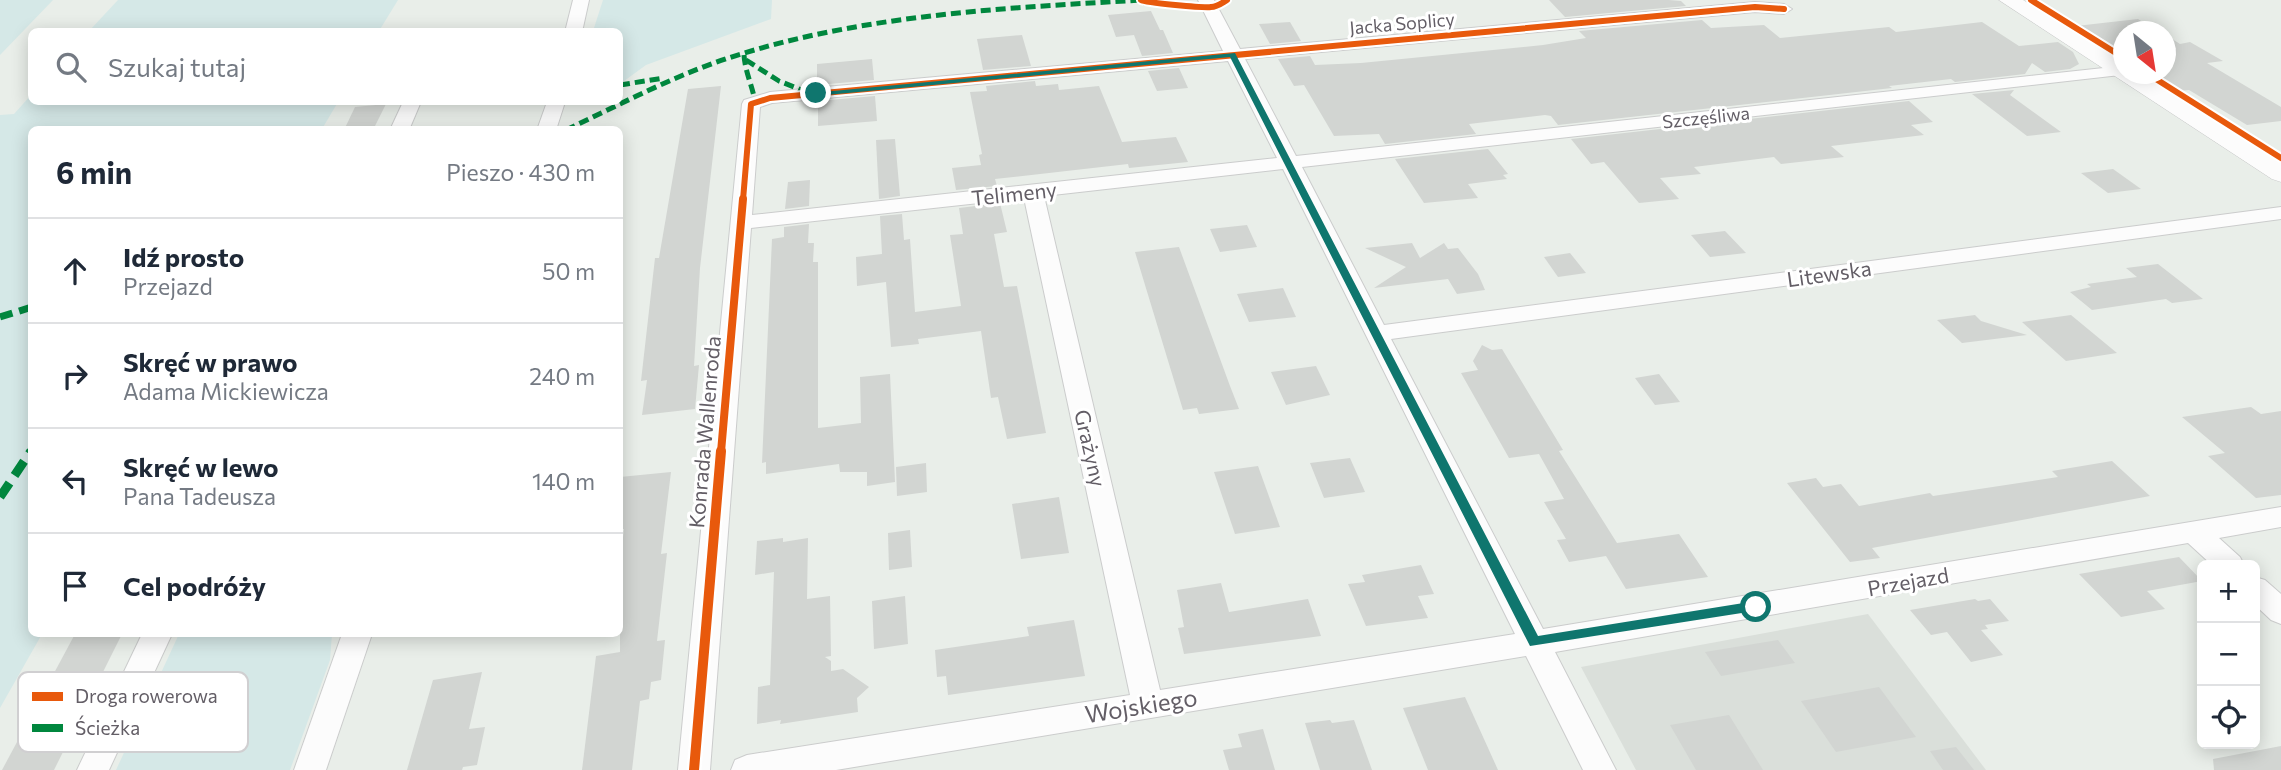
<!DOCTYPE html>
<html lang="pl">
<meta charset="utf-8">
<style>
:root{--surface:#fff;--page:#f6f6f7;--text:#1f2937;--muted:#747a83;--line:#e0e1e3}
body{margin:0;font-family:Commissioner,sans-serif;background:var(--page);color:var(--text)}
.controls{position:absolute;right:21px;bottom:21px;display:grid;overflow:hidden;border-radius:10px;box-shadow:0 4px 18px #0003}
.controls button{width:63px;height:63px;display:grid;place-items:center;padding:0;border:0;border-bottom:2px solid var(--line);background:var(--surface);color:var(--text);font:35px sans-serif}
.compass{position:absolute;left:2113px;top:21px;width:63px;height:63px;border-radius:50%;background:var(--surface);box-shadow:0 4px 18px #0003;rotate:150deg}
.stop{position:absolute;width:21px;height:21px;margin:-16px;border:5px solid #0f766e;border-radius:50%;background:#fff}
.stop.end{background:#0f766e;border-color:#fff;box-shadow:0 2px 7px #0008}
.list{margin:0;padding:0;list-style:none}
h2{display:flex;justify-content:space-between;align-items:center;height:91px;margin:0;padding:0 28px;font-size:30px}
h2 small{font-size:23px;font-weight:400;color:var(--muted)}
.list li{display:grid;grid-template-columns:46px 1fr auto;gap:21px;align-items:center;box-sizing:border-box;height:105px;padding:0 28px;border-top:2px solid var(--line)}
.list b{display:block;font-size:26px;white-space:nowrap}
.list p{margin:0;font-size:23px;white-space:nowrap;color:var(--muted)}
.list em{font-size:23px;font-style:normal;color:var(--muted)}
.icon{flex:none;width:38px;height:38px;fill:none;stroke:currentColor;stroke-width:2;stroke-linecap:round;stroke-linejoin:round}
.map{position:relative;flex:none;width:2281px;height:770px;overflow:hidden}
.search{position:absolute;background:var(--surface);box-shadow:0 4px 18px #0003;left:28px;top:28px;width:595px;height:77px;display:flex;align-items:center;gap:18px;box-sizing:border-box;padding:0 24px;border-radius:10px;color:var(--muted);font-size:26px}
.panel{position:absolute;background:var(--surface);box-shadow:0 4px 18px #0003;left:28px;top:126px;width:595px;height:511px;border-radius:10px}
.map>svg:first-child{display:block}
.industrial{fill:#dadfda}
.green{fill:#d5e8e7}
.building{fill:#d2d5d2}
.lines{fill:none;stroke-linecap:round;stroke-linejoin:round}
.minor-casing{stroke:#cbcccc;stroke-width:2}
.tertiary-casing{stroke:#cbcccc;stroke-width:1}
.minor{fill:#fcfcfc;fill-rule:evenodd}
.tertiary{fill:#fcfcfc;fill-rule:evenodd}
.quiet-far2{stroke:#00873e;stroke-width:5;stroke-dasharray:10 5;stroke-linecap:butt}
.quiet-far1{stroke:#00873e;stroke-width:7;stroke-dasharray:13 7;stroke-linecap:butt}
.quiet{stroke:#00873e;stroke-width:9;stroke-dasharray:17 9;stroke-linecap:butt}
.cycleway-far2-casing{stroke:#fff;stroke-width:10}
.cycleway-far1-casing{stroke:#fff;stroke-width:12}
.cycleway-casing{stroke:#fff;stroke-width:15}
.cycleway-far2{stroke:#e8590c;stroke-width:6}
.cycleway-far1{stroke:#e8590c;stroke-width:8}
.cycleway{stroke:#e8590c;stroke-width:10}
.route{fill:#0f766e}
.labels{text-anchor:middle;dominant-baseline:central;stroke-width:6;stroke-linejoin:round;paint-order:stroke}
.far-street-label{font-size:18px;fill:#635e66;stroke:#fff}
.street-label{font-size:21px;fill:#635e66;stroke:#fff}
.near-street-label{font-size:24px;fill:#635e66;stroke:#fff}
.key{fill:#fff;stroke:#d0cfd1;stroke-width:2}
.key-label{font-size:19px;fill:#635e66}
</style>
<div class="map">
<svg width="2281" height="770" viewBox="0 0 2281 770">
<rect width="100%" height="100%" fill="#e9eee9"/>
<path class="industrial" d="M1868 614 1986 770H1636L1581 667Z"/>
<g class="green">
<path d="M0 0H53L0 55Z"/>
<path d="M118 0H398L379 31H89Z"/>
<path d="M603 0H772L771 19 646 65 620 84V32L593 31Z"/>
<path d="M31 95 32 102H338L322 129 32 130V634H42L0 708V115L14 114Z"/>
<path d="M179 634H332L330 660 290 770H116Z"/>
</g>
<g class="building">
<path d="M1549 0H1669L1681 1 1686 6 1565 17Z"/>
<path d="M1151 11 1160 30H1163L1173 53 1142 56 1134 35 1116 37 1108 15Z"/>
<path d="M2138 19 2159 32H2124V56L2076 26Z"/>
<path d="M1702 20 1711 28 1764 25 1780 38 1889 27 1896 32 1982 22 2019 46 2058 42 2073 52 2079 64 2070 69 2045 72 2032 63 2025 74 1955 82 1951 79 1889 86 1892 88 1558 125 1551 116 1545 115 1469 124 1476 134 1385 144 1379 134 1334 136 1304 85 1294 86 1278 59 1310 56 1315 65 1361 63 1543 45 1586 38 1579 31Z"/>
<path d="M1290 22 1301 41 1270 44 1259 24Z"/>
<path d="M1022 35 1031 66 983 70 977 39Z"/>
<path d="M2166 35 2180 44 2190 42 2223 61 2207 63 2281 107V121L2247 125 2189 90 2179 91 2151 74H2166Z"/>
<path d="M872 59 874 80 817 85V64Z"/>
<path d="M1179 68 1188 88 1157 91 1148 71Z"/>
<path d="M1035 81 1036 86 1058 84 1059 90 1099 86 1122 142 1176 137 1188 162 1129 168 1128 164 995 179 997 186 956 190 952 168 981 165 979 155 982 154 970 92 987 91 986 86Z"/>
<path d="M721 86 700 268 694 366 699 365 695 409 642 415 647 380 641 381 655 258H659L688 89Z"/>
<path d="M2014 90 2010 95 2061 132 2027 136 1972 94Z"/>
<path d="M875 96 877 121 818 126V101Z"/>
<path d="M1909 101 1933 122 1911 125 1924 135 1831 146 1844 157 1781 164 1774 157 1694 167 1701 174 1660 178 1679 199 1639 203 1604 162 1591 164 1571 139Z"/>
<path d="M386 104 373 130H344L355 107Z"/>
<path d="M895 139 900 196 879 199 876 140Z"/>
<path d="M1488 149 1508 174 1503 175 1507 179 1468 184 1478 198 1424 203 1395 159Z"/>
<path d="M2113 169 2141 189 2108 193 2081 173Z"/>
<path d="M810 180 809 206 785 209 788 182Z"/>
<path d="M1000 203 1007 232 994 234 1004 287 1017 286 1046 433 1007 439 998 397 991 398 981 331 918 339 919 344 891 347 886 282 857 286 856 257 882 254 880 216 902 214 904 240 910 239 915 312 961 306 950 235 963 234 959 208Z"/>
<path d="M809 224 808 243H814L813 262H818V428L861 423 860 377 890 374 895 482 867 486V472H840L839 464 766 474V462L762 463 772 239 784 237V227Z"/>
<path d="M1247 225 1257 247 1220 252 1210 229Z"/>
<path d="M1725 231 1746 253 1710 257 1691 235Z"/>
<path d="M1412 243 1420 258 1444 243 1448 249 1458 248 1478 274 1485 290 1457 294 1448 279 1374 288 1406 267 1365 248Z"/>
<path d="M1179 247 1230 386 1239 409 1199 414 1197 408 1183 410 1135 252Z"/>
<path d="M1570 253 1586 273 1558 277 1544 257Z"/>
<path d="M2158 264 2203 299 2172 303 2166 299 2092 310 2070 292 2091 287 2087 284 2137 277 2126 268Z"/>
<path d="M1283 288 1296 317 1249 322 1237 294Z"/>
<path d="M1975 315 1981 321 2027 335 1962 343 1937 320Z"/>
<path d="M2071 315 2117 353 2066 361 2022 322Z"/>
<path d="M1482 345 1492 350 1502 349 1563 450 1559 451 1617 543 1679 534 1708 577 1626 589 1606 556 1569 562 1557 540 1566 539 1544 502 1564 499 1539 454 1509 458 1461 373 1478 370 1473 361Z"/>
<path d="M1316 366 1330 395 1286 405 1271 372Z"/>
<path d="M1659 374 1680 402 1655 405 1635 378Z"/>
<path d="M2251 407 2261 414 2281 411V495L2256 498 2208 456 2225 453 2182 417Z"/>
<path d="M1350 458 1365 492 1324 498 1310 463Z"/>
<path d="M2112 461 2150 496 1872 548 1880 558 1850 562 1787 483 1816 478 1823 487 1841 484 1859 506 1930 493 1933 496 2058 477 2052 471Z"/>
<path d="M926 463 927 492 897 496 896 467Z"/>
<path d="M1258 466 1280 527 1235 534 1214 472Z"/>
<path d="M671 472 661 554 667 553 657 641 665 640 661 680 651 682 649 699 640 701 632 770H582L596 656 620 652V562L624 529H620V477Z"/>
<path d="M1059 497 1069 553 1021 559 1012 504Z"/>
<path d="M910 530 912 567 889 570 888 533Z"/>
<path d="M783 538V542L808 538 807 599 830 596 831 656 825 657 831 661V671L843 669 869 687 857 698 858 712 780 724 781 720 757 724 758 687 770 685 774 572 755 575 757 541Z"/>
<path d="M2179 557 2202 581 2147 591 2165 609 2121 617 2079 574Z"/>
<path d="M1421 565 1434 594 1418 596 1428 618 1366 626 1348 584 1365 582 1362 575Z"/>
<path d="M1221 583 1229 612 1308 599 1321 636 1184 654 1178 628 1184 627 1177 590Z"/>
<path d="M905 596 908 644 874 649 872 601Z"/>
<path d="M1975 599 1978 601 1990 599 2009 621 1985 625 1988 629 1981 630 2003 655 1971 662 1947 632 1931 635 1910 610Z"/>
<path d="M1074 620 1085 676 948 695 946 676 937 677 935 650 1029 636 1027 627Z"/>
<path d="M75 634H122L54 770H2Z"/>
<path d="M1778 640 1795 663 1721 676 1705 652Z"/>
<path d="M482 672 469 729 485 727 477 765 463 767 462 770H407L433 680Z"/>
<path d="M1879 687 1916 737 1836 752 1801 701Z"/>
<path d="M1465 697 1498 770H1428L1403 708Z"/>
<path d="M1729 715 1763 770H1696L1670 725Z"/>
<path d="M1330 720 1332 723 1354 720 1372 770H1320L1305 723Z"/>
<path d="M1263 729 1275 770H1229L1223 750 1242 747 1238 734Z"/>
<path d="M2281 746V770H2214L2213 759Z"/>
<path d="M1956 747 1974 770H1943L1930 751Z"/>
</g>
<g class="lines">
<defs>
<g id="minor">
<path d="M573 0H589L582 32H565Z"/>
<path d="M1198 0H1214L1240 49 1755 2 1784 4 1792 9 1784 14 1755 12 1245 59 1296 156 2122 66 2124 74H2129L1302 167 1384 325 2281 207V219L1391 339 1543 629 2281 507V527L2219 538 2240 557 2244 565H2212L2188 543 1555 652 1616 770H1583L1526 656 836 770H731L735 760 747 755 1130 695 1024 198 751 228 710 770H678L742 104 744 100 770 92 1223 51ZM1228 61 1277 158 752 215 760 107 772 103ZM1283 169 1515 634 1160 690 1044 196Z"/>
<path d="M403 102 420 104 409 130H390Z"/>
<path d="M547 102H565L556 130H537Z"/>
<path d="M2255 577 2265 580 2281 594V624L2271 620 2255 605Z"/>
<path d="M142 634H172L109 770H77Z"/>
<path d="M342 634H372L326 770H294Z"/>
</g>
<path id="tertiary" d="M1999 0H2023L2124 63V74H2140L2281 163V182L2272 179Z"/>
</defs>
<use href="#minor" class="minor-casing"/>
<use href="#tertiary" class="tertiary-casing"/>
<use href="#minor" class="minor"/>
<use href="#tertiary" class="tertiary"/>
<g class="quiet-far2">
<path d="M744 55C745 71 752 85 755 101"/>
<path d="M746 60 779 81 804 91"/>
<path d="M620 85 664 78"/>
<path d="M566 130C623 103 681 72 741 54 871 14 1007 8 1141 0L1146 4"/>
</g>
<g class="quiet-far1">
<path d="M0 317 32 307"/>
<path d="M30 452 32 450"/>
</g>
<path class="quiet" d="M0 497 31 451"/>
<defs>
<g id="cycleway-far2">
<path d="M1141 0C1146 3 1204 8 1211 7 1217 7 1222 3 1227 0"/>
<path d="M2031 0 2124 58"/>
<path d="M2148 74 2281 158"/>
<path d="M743 200 751 104 770 98 1755 7 1784 9"/>
</g>
<path id="cycleway-far1" d="M721 452 743 199"/>
<path id="cycleway" d="M694 770 721 451"/>
</defs>
<use href="#cycleway-far2" class="cycleway-far2-casing"/>
<use href="#cycleway-far1" class="cycleway-far1-casing"/>
<use href="#cycleway" class="cycleway-casing"/>
<use href="#cycleway-far2" class="cycleway-far2"/>
<use href="#cycleway-far1" class="cycleway-far1"/>
<use href="#cycleway" class="cycleway"/>
</g>
<path class="route" d="M1235 53 1538 636 1756 601 1761 603V610L1530 646 1230 57 816 96 812 93Z"/>
<g class="labels">
<g class="far-street-label">
<text transform="translate(1402 23) rotate(-5)">Jacka Soplicy</text>
<text transform="translate(1706 117) rotate(-6)">Szczęśliwa</text>
</g>
<g class="street-label">
<text transform="translate(1014 193) rotate(-6)">Telimeny</text>
<text transform="translate(1829 273) rotate(-8)">Litewska</text>
<text transform="translate(704 432) rotate(-85)">Konrada Wallenroda</text>
<text transform="translate(1091 448) rotate(77)">Grażyny</text>
<text transform="translate(1908 581) rotate(-10)">Przejazd</text>
</g>
<g class="near-street-label">
<text transform="translate(1141 705) rotate(-9)">Wojskiego</text>
</g>
</g>
<rect x="18" y="672" width="230" height="80" rx="10" class="key"/>
<rect x="32" y="692" width="31" height="9" fill="#e8590c"/>
<rect x="32" y="724" width="31" height="8" fill="#00873e"/>
<g class="key-label">
<text x="75" y="703">Droga rowerowa</text>
<text x="75" y="735">Ścieżka</text>
</g>
</svg>
<div class="controls">
<button>+</button>
<button>−</button>
<button><svg class="icon" aria-label="locate" viewBox="0 0 24 24"><circle cx="12" cy="12" r="6"/><path d="M12 2v4M12 18v4M2 12h4M18 12h4"/></svg></button>
</div>
<svg class="compass" viewBox="-18 -18 36 36"><path d="M0-13l5 13h-10z" fill="#e53935"/><path d="M0 13l5-13h-10z" fill="#747a83"/></svg>
<div class="stop" style="left:1756px;top:607px"></div>
<div class="stop end" style="left:816px;top:93px"></div>
<div class="search"><svg class="icon" aria-label="search" viewBox="0 0 24 24"><circle cx="10" cy="10" r="6"/><path d="M15 15l6 6"/></svg>Szukaj tutaj</div>
<section class="panel">
<h2>6 min<small>Pieszo · 430 m</small></h2>
<ul class="list">
<li><svg class="icon" aria-label="ahead" viewBox="0 0 24 24"><path d="M12 20V5M6 11l6-6 6 6"/></svg><div><b>Idź prosto</b><p>Przejazd</p></div><em>50 m</em></li>
<li><svg class="icon" aria-label="right" viewBox="0 0 24 24"><path d="M7 20v-9h11M14 6l5 5-5 5"/></svg><div><b>Skręć w prawo</b><p>Adama Mickiewicza</p></div><em>240 m</em></li>
<li><svg class="icon" aria-label="left" viewBox="0 0 24 24"><path d="M17 20v-9H6M10 6l-5 5 5 5"/></svg><div><b>Skręć w lewo</b><p>Pana Tadeusza</p></div><em>140 m</em></li>
<li><svg class="icon" aria-label="arrive" viewBox="0 0 24 24"><path d="M6 21V4h12l-3 4 3 4H6"/></svg><div><b>Cel podróży</b></div></li>
</ul>
</section>
</div>
